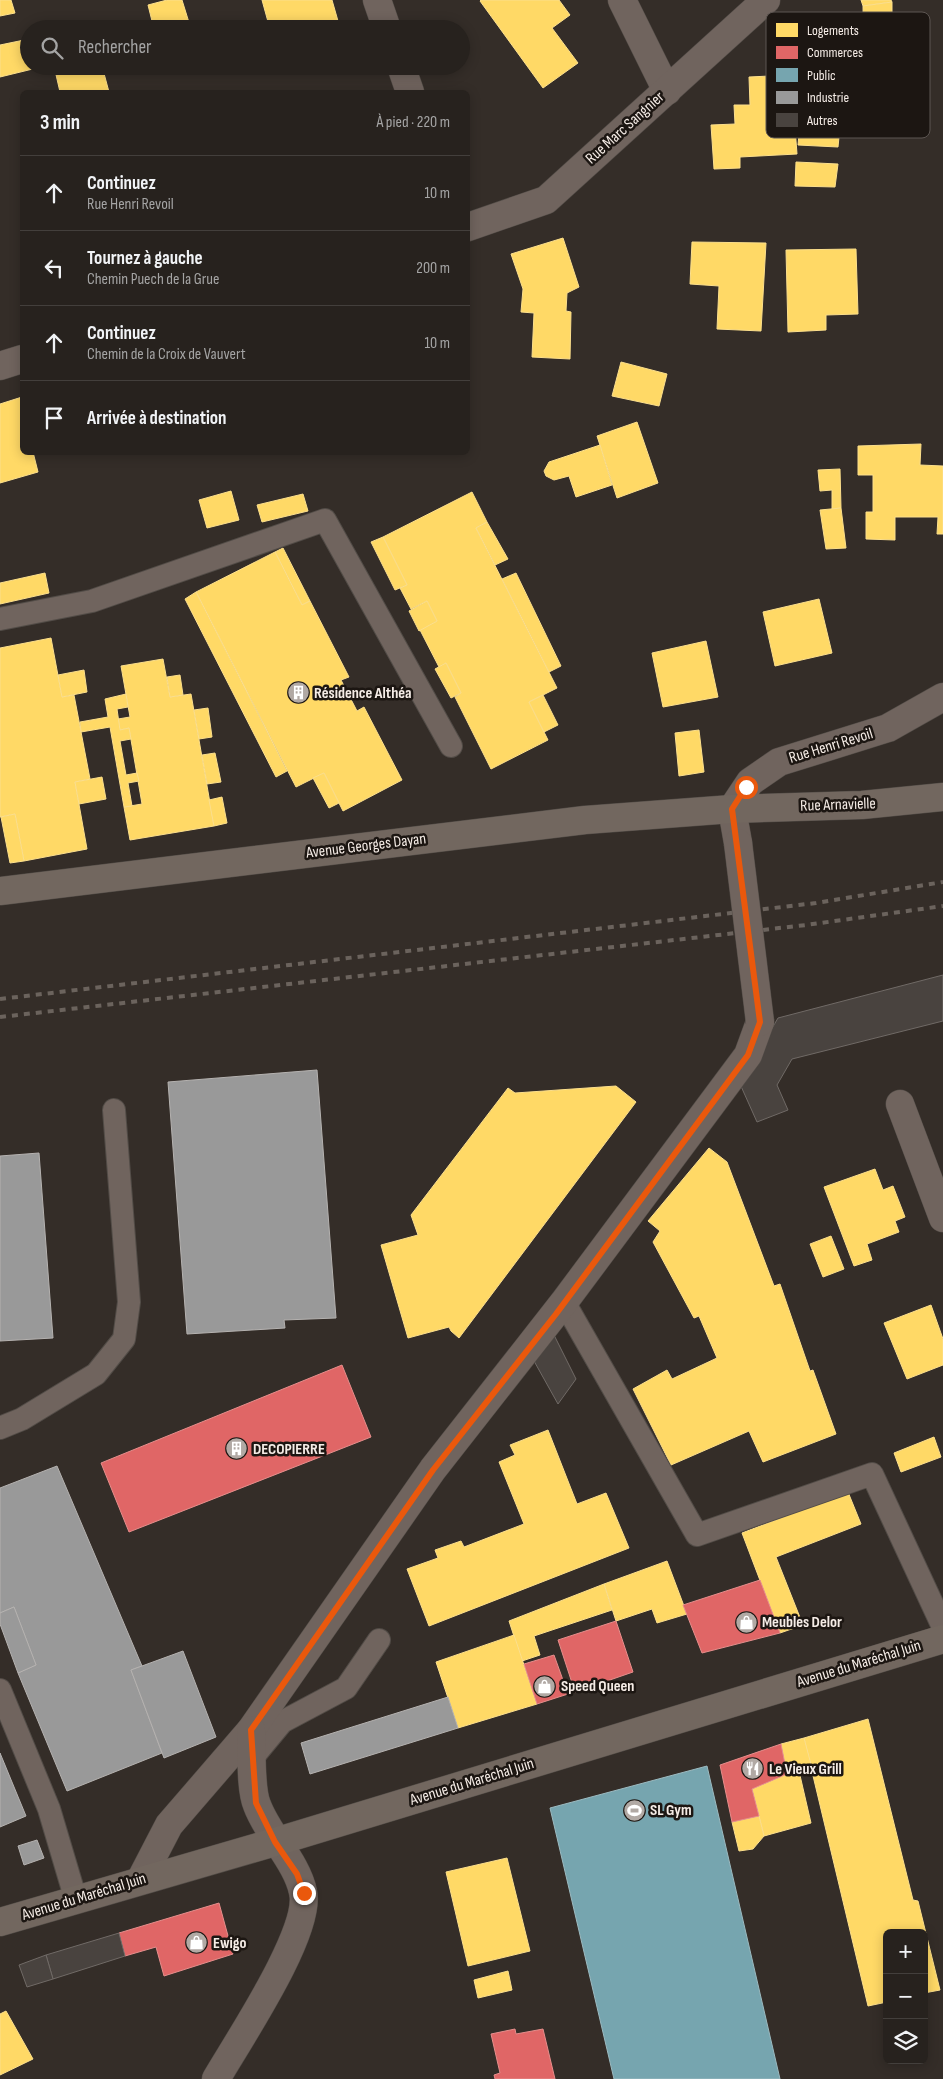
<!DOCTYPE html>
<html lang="fr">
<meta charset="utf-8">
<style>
:root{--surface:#27221e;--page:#332f2b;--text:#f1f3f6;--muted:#a4a4a4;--line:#433f3c}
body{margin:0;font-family:"Sofia Sans Condensed",sans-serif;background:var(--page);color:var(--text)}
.controls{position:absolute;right:15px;bottom:15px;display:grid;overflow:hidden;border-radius:8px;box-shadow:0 2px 12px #0003}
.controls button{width:45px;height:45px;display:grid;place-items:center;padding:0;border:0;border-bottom:1px solid var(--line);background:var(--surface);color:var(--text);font:25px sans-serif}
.stop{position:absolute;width:15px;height:15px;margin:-11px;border:4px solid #ea580c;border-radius:50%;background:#fff}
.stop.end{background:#ea580c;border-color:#fff;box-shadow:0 1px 5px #0008}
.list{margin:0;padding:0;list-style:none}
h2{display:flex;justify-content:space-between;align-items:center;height:65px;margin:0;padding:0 20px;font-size:21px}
h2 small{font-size:16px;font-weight:400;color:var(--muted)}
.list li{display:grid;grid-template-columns:32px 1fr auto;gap:15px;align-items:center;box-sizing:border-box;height:75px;padding:0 20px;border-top:1px solid var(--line)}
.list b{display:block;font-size:19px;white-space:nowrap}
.list p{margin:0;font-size:16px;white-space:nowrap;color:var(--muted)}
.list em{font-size:16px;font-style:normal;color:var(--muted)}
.icon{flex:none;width:28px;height:28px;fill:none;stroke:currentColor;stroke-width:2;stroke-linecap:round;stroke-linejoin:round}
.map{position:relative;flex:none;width:943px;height:2079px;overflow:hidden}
.search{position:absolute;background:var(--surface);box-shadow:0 2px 12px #0003;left:20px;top:20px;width:450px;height:55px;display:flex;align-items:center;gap:12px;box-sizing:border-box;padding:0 18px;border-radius:28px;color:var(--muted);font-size:19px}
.panel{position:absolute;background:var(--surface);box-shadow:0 2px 12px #0003;left:20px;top:90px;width:450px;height:365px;border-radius:8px}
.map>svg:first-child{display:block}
.homes{fill:#ffd966;stroke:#fcdf8c}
.shops{fill:#e06666;stroke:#e68e8c}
.public{fill:#76a5af;stroke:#9cbac0}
.industry{fill:#999;stroke:#b5b2b0}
.building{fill:#49433f;stroke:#706a66}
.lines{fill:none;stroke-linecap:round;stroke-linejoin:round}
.lane-casing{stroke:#524c47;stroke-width:24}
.street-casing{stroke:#524c47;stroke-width:29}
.secondary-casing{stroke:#524c47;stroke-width:29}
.lane{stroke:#70645e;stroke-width:22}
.street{stroke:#70645e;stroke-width:28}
.secondary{stroke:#72675f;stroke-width:28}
.rail{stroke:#6b635d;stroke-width:4;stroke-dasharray:6 6;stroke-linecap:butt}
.street-bridge-casing{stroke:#524c47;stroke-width:29;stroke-linecap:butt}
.street-bridge{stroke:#70645e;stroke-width:28}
.route{stroke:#ea580c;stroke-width:6}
.labels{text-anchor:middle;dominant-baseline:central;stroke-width:5;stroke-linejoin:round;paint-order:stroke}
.street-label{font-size:16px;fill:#f5ece6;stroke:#1c1612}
.poi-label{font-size:16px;font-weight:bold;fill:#f5ece6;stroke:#1c1612;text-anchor:start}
.key{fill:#1c1612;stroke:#5d5652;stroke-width:1}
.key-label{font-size:14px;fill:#f5ece6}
</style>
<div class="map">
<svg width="943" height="2079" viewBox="0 0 943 2079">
<rect width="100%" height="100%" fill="#342d28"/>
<g class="homes">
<path d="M0 0H11L15 13 0 16Z"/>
<path d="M167 0H182L191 29H154L148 5Z"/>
<path d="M262 0H332L338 21 306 29H270Z"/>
<path d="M481 0H559L570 15 552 28 578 63 543 88 480 1Z"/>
<path d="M861 0H891L892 2 863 6Z"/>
<path d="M892 2V87L864 86 863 6Z"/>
<path d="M29 39V66H45L0 77V45Z"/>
<path d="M54 66H102L109 92H60Z"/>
<path d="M791 75 797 154 740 157V168L714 169 711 125 735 124 734 105H750L749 77Z"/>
<path d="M799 134 839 137 838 147 798 145Z"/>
<path d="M796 162 838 164 835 187 795 186Z"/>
<path d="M563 238 579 287 567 293 566 311 571 312 570 359 532 357 534 313 521 312 523 289 511 254Z"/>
<path d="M692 242 766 243 761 331 717 329 719 286 690 284Z"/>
<path d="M856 249 858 314 826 315V330L788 332 786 250Z"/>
<path d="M621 362 667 374 659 406 612 396Z"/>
<path d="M22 397V452H33L38 472 0 483V404Z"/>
<path d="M637 422 658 483 617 498 597 436Z"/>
<path d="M921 444 920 465 943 466V534H937L938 517H895V540L866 539V512H873V475H858V446Z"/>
<path d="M600 445 612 485 576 497 569 476 554 480 546 476 544 471 549 462Z"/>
<path d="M840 469 841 508 832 509V490L820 491 818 470Z"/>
<path d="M231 491 239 520 207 528 199 500Z"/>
<path d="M472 492 487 522 476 528 557 688 529 702 548 740 491 769 455 697 461 693 446 663 439 667 420 630 437 621 427 601 411 609 400 588 407 585 383 537Z"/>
<path d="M303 494 308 511 262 522 257 505Z"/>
<path d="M841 508 846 548 826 549 820 510Z"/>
<path d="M487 522 508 559 495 565 476 528Z"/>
<path d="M383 537 407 585 395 590 371 542Z"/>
<path d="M283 548 310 601 302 605 275 552Z"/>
<path d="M275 552 302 605 310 601 349 677 341 680 357 711 364 707 402 780 343 811 324 773 296 787 196 592Z"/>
<path d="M45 573 49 593 0 604V583Z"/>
<path d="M516 573 561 666 549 672 502 579Z"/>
<path d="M196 592 287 771 276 777 185 599Z"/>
<path d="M819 599 832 653 775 666 763 612Z"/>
<path d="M427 601 437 621 419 631 409 611Z"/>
<path d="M51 638 62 697 74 695 90 779 75 782 87 849 24 861 15 814 0 817V648Z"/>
<path d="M706 641 718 697 663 707 652 653Z"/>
<path d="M163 659 170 697 191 694 214 826 130 840 124 807 142 804 129 728 120 730 118 719 130 717 121 666Z"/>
<path d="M446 663 461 693 451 698 435 669Z"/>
<path d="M84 670 87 692 62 697 58 675Z"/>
<path d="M180 675 183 695 170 697 167 677Z"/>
<path d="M126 694 128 707 117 709 120 730 129 728 131 739 120 741 126 775 137 773 139 781 128 783 132 806 124 807 110 727 81 732 80 722 108 717 105 699Z"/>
<path d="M543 695 558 725 544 732 529 702Z"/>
<path d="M208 708 212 737 199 739 194 710Z"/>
<path d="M699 730 704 772 679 776 675 733Z"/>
<path d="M215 753 221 782 207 784 202 755Z"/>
<path d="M324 773 339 803 329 808 313 778Z"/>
<path d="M102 777 106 799 79 804 75 782Z"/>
<path d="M222 797 227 823 214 826 209 800Z"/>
<path d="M15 814 24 861 10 863 1 817Z"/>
<path d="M616 1086 636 1102 459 1338 451 1331 449 1327 408 1338 381 1245 418 1235 411 1215 508 1088 515 1093Z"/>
<path d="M709 1148 727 1162 774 1286 780 1284 810 1371 813 1370 836 1434 763 1462 749 1431 671 1465 633 1389 667 1370 672 1379 717 1358 699 1316 694 1318 653 1242 660 1231 648 1221Z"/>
<path d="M875 1169 883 1190 893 1186 905 1217 895 1221 899 1232 867 1244 872 1260 854 1266 824 1187Z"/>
<path d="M831 1236 844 1269 823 1277 810 1244Z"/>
<path d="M931 1305 943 1339V1365L907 1379 884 1323Z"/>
<path d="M548 1430 577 1504 606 1493 629 1548 429 1626 407 1569 438 1558 435 1550 461 1541 464 1547 524 1524 499 1462 515 1455 510 1445Z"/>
<path d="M934 1437 941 1457 901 1472 894 1453Z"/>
<path d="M848 1492 861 1524 776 1557 803 1625 780 1633 742 1533Z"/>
<path d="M667 1561 687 1614 657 1623 652 1609 616 1621 604 1584Z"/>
<path d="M604 1584 612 1610 534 1636 540 1655 522 1661 509 1621Z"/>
<path d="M514 1635 537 1704 458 1728 436 1662Z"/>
<path d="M868 1719 913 1900 918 1901 940 1990 924 1993V1933H887V2002L868 2006 804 1738Z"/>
<path d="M804 1738 812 1768 799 1771 811 1823 764 1836 752 1789 787 1774 781 1744Z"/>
<path d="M759 1816 764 1836 753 1849 739 1851 732 1822Z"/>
<path d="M507 1858 530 1951 468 1966 446 1872Z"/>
<path d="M508 1971 512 1990 478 1998 474 1980Z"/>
<path d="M6 2011 33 2059 0 2075V2014Z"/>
</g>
<g class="shops">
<path d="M342 1365 371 1437 129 1532 101 1463Z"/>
<path d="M760 1580 780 1633 702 1653 683 1605Z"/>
<path d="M616 1621 633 1672 575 1692 558 1640Z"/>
<path d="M554 1655 568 1694 537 1704 524 1664Z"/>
<path d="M781 1744 787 1774 752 1789 759 1816 732 1822 720 1765Z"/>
<path d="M219 1903 233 1954 164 1976 156 1947 125 1956 119 1933Z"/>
<path d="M515 2029 516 2034 543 2029 555 2079H495L494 2075 500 2073 491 2034Z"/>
</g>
<path class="public" d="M707 1766 780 2079H614L550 1808Z"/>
<g class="industry">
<path d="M317 1070 336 1318 284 1320 285 1328 187 1334 168 1082Z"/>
<path d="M39 1153 53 1338 0 1341V1156Z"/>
<path d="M57 1466 142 1666 131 1670 162 1753 67 1791 18 1673 36 1665 14 1607 0 1613V1488Z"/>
<path d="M14 1607 36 1665 18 1673 0 1624V1613Z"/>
<path d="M183 1651 216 1737 164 1758 131 1670Z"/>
<path d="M448 1697 458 1728 310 1774 301 1743Z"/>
<path d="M0 1753 26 1816 0 1827Z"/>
<path d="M37 1840 44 1858 24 1865 18 1846Z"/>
</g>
<g class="building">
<path d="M943 975V1021L792 1059 777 1085 788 1110 757 1122 740 1084 778 1018Z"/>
<path d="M554 1335 576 1379 558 1404 534 1361Z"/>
<path d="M119 1933 125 1956 53 1979 46 1955Z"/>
<path d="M46 1955 53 1979 27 1987 19 1965Z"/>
</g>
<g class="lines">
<defs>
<g id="lane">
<path d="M0 619 92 601 325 520 451 746"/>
<path d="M564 1302 697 1535 872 1474 943 1627"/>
<path d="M0 1428 22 1419 96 1374 124 1339 129 1302 114 1110"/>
<path d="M0 1690 49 1809 76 1900"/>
<path d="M253 1757 282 1722 346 1688 379 1640"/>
</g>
<g id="street">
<path d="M377 0 387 29"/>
<path d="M622 0 667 91"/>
<path d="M401 66 410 92"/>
<path d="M468 227 546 200 766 0"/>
<path d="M0 366 22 359"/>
<path d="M738 843 732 809 750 782 779 762 888 728 943 697"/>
<path d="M900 1104 943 1218"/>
<path d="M141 1879 169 1825 251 1730 433 1469 564 1302 748 1055 760 1022"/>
<path d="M216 2079C238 2041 312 1931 303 1892 297 1862 268 1835 257 1805 250 1789 252 1748 251 1730"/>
</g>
<g id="secondary">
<path d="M0 891 585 820 732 809 862 805 943 797"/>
<path d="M0 1922 275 1842 943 1639"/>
</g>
</defs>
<use href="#lane" class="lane-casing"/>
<use href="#street" class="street-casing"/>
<use href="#secondary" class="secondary-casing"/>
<use href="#lane" class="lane"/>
<use href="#street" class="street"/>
<use href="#secondary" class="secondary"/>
<g class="rail">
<path d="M0 999 816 903 943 882"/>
<path d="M0 1017 806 925 943 906"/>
</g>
<defs>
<path id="street-bridge" d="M738 843 760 1022"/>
</defs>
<use href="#street-bridge" class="street-bridge-casing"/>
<use href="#street-bridge" class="street-bridge"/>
</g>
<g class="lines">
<path class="route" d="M304 1893 297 1874 275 1842 256 1803 251 1730 433 1470 556 1314 748 1055 760 1022 732 809 746 787"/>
</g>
<defs>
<symbol id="building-disc" viewBox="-11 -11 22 22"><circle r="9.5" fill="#b1a9a4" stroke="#1c1612"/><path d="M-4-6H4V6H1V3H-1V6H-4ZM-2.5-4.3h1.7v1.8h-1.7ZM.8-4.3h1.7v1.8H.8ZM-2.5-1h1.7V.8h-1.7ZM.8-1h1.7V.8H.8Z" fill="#fff"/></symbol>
<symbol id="shop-disc" viewBox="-11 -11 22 22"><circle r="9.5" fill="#b1a9a4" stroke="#1c1612"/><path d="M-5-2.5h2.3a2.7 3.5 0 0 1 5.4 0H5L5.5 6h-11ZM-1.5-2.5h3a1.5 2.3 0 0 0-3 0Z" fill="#fff"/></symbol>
<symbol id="restaurant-disc" viewBox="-11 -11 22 22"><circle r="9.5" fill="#b1a9a4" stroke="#1c1612"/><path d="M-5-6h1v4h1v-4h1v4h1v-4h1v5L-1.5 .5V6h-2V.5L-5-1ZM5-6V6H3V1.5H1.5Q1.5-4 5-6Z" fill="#fff"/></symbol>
<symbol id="stadium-disc" viewBox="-11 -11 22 22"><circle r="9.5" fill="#b1a9a4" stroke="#1c1612"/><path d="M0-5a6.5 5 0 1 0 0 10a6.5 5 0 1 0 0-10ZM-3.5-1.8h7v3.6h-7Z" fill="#fff"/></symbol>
</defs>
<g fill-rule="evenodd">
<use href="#building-disc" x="286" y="680" width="25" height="25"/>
<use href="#building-disc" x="224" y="1436" width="25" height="25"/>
<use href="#shop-disc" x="734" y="1610" width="25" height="25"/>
<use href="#shop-disc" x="532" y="1674" width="25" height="25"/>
<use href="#restaurant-disc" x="740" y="1756" width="25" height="25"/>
<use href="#stadium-disc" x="622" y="1798" width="25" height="25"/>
<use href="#shop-disc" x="184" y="1930" width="25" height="25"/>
</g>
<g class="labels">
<g class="street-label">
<text transform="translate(625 128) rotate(-42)">Rue Marc Sangnier</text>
<text transform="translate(831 746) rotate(-17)">Rue Henri Revoil</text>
<text transform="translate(838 805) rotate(-2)">Rue Arnavielle</text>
<text transform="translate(366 846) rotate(-7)">Avenue Georges Dayan</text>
<text transform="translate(859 1664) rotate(-17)">Avenue du Maréchal Juin</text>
<text transform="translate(472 1782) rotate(-17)">Avenue du Maréchal Juin</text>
<text transform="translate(84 1897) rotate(-17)">Avenue du Maréchal Juin</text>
</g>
<g class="poi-label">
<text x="314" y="693">Résidence Althéa</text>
<text x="253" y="1449">DECOPIERRE</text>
<text x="762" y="1622">Meubles Delor</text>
<text x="561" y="1686">Speed Queen</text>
<text x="769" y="1769">Le Vieux Grill</text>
<text x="650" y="1810">SL Gym</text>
<text x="213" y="1943">Ewigo</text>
</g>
</g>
<rect x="766" y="12" width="164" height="126" rx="8" class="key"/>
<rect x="776" y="23" width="22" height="14" fill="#ffd966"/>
<rect x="776" y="46" width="22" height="13" fill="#e06666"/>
<rect x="776" y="68" width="22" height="14" fill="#76a5af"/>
<rect x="776" y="91" width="22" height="13" fill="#999"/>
<rect x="776" y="113" width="22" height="14" fill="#49433f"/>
<g class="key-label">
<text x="807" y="35">Logements</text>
<text x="807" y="57">Commerces</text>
<text x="807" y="80">Public</text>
<text x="807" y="102">Industrie</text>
<text x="807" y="125">Autres</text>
</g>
</svg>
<div class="controls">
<button>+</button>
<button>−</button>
<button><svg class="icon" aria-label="layers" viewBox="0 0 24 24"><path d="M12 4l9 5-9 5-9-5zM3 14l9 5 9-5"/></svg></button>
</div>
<div class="stop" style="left:746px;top:787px"></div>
<div class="stop end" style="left:304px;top:1893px"></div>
<div class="search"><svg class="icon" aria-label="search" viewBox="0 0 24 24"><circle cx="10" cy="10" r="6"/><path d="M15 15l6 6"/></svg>Rechercher</div>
<section class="panel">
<h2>3 min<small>À pied · 220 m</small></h2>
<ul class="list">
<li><svg class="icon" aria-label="ahead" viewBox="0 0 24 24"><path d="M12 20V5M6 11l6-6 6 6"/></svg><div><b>Continuez</b><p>Rue Henri Revoil</p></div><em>10 m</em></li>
<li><svg class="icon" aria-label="left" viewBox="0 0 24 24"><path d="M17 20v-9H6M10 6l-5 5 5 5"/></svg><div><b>Tournez à gauche</b><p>Chemin Puech de la Grue</p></div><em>200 m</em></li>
<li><svg class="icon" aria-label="ahead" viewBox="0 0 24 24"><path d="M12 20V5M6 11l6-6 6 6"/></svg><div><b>Continuez</b><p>Chemin de la Croix de Vauvert</p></div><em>10 m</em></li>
<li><svg class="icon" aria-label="arrive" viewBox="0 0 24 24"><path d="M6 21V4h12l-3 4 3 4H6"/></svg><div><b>Arrivée à destination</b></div></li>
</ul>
</section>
</div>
